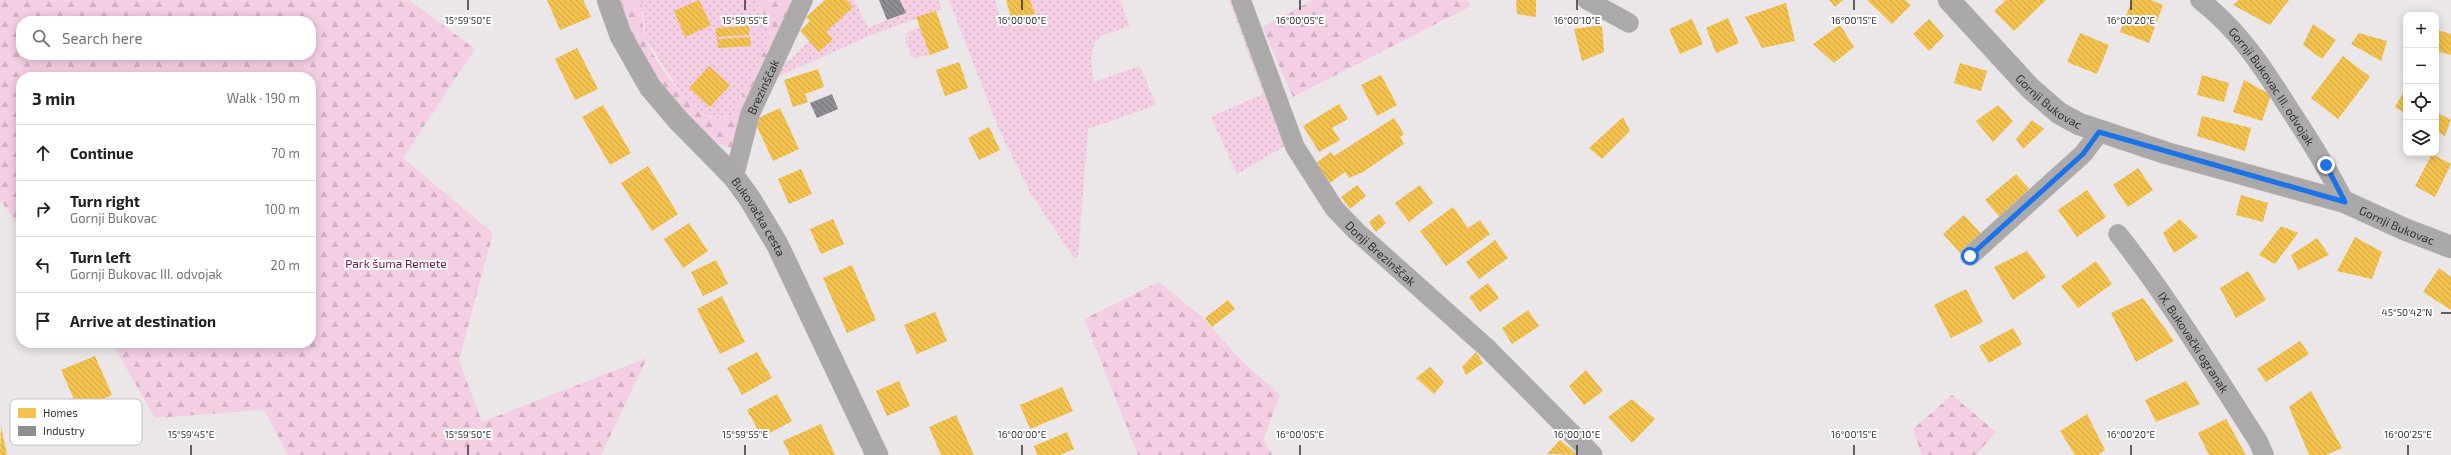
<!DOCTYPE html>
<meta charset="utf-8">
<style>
:root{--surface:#fff;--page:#f6f6f6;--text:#202124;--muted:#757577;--line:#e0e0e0}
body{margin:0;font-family:"Exo 2",sans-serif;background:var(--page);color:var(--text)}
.controls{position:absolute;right:12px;top:12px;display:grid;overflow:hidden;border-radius:8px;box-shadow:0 2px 10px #0003}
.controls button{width:36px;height:36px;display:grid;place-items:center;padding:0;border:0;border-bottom:1px solid var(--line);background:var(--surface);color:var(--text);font:20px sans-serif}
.stop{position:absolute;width:12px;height:12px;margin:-9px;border:3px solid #1a73e8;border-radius:50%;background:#fff}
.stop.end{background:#1a73e8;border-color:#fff;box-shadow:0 1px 4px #0008}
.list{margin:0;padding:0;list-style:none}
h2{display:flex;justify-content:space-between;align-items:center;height:52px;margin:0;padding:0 16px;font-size:17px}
h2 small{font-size:13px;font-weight:400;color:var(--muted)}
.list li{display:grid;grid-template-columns:26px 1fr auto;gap:12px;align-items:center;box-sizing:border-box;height:56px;padding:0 16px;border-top:1px solid var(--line)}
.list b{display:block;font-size:15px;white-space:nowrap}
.list p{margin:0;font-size:13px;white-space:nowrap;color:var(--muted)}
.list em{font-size:13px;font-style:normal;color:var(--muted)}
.icon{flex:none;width:22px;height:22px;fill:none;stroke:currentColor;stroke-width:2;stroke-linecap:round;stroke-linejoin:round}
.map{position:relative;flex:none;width:2451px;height:455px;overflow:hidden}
.search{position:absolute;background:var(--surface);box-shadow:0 2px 10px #0003;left:16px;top:16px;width:300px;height:44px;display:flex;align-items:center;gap:10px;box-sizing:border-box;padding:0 14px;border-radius:16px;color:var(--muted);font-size:15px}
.panel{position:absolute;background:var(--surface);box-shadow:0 2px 10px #0003;left:16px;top:72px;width:300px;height:276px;border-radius:16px}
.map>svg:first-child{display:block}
.green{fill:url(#green-dots)}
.forest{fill:url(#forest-firs);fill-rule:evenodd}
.homes{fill:url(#homes-back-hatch)}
.industry{fill:url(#industry-back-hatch)}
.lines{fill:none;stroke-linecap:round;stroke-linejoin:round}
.street-casing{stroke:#c6c3c4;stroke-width:20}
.secondary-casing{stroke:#c6c3c4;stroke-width:23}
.street{stroke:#aba9aa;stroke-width:19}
.secondary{stroke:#aba8a9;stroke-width:22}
.route{stroke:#1a73e8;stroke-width:5}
.ticks{fill:none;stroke:#363234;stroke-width:1.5}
.labels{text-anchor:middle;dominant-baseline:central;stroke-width:4;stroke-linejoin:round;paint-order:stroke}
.street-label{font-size:12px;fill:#363234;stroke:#fff}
.park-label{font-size:12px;fill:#731454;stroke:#fff}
.key{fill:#fff;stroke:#c3c2c2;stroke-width:1}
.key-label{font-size:11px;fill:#363234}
.ticks-label{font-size:10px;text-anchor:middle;fill:#363234;stroke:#fff;stroke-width:4;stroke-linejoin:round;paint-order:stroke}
</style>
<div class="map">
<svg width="2451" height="455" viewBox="0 0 2451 455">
<defs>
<pattern id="green-dots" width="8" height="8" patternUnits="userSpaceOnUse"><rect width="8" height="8" fill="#f4cee3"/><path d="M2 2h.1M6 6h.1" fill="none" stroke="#d2b1c3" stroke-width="1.8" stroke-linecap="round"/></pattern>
<pattern id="forest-firs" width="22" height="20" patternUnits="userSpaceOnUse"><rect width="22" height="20" fill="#f4cee3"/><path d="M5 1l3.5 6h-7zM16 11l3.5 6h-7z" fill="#d2b1c3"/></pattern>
<pattern id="homes-back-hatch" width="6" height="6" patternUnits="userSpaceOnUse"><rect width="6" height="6" fill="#f2c14e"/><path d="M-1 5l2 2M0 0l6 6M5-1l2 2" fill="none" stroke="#d0a645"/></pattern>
<pattern id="industry-back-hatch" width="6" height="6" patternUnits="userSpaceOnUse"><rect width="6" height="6" fill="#8d8d92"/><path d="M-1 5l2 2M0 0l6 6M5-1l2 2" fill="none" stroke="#747478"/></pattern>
</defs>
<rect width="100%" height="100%" fill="#ebe6e8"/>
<g class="green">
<path d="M641 0H754L768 21 766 47 733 115 716 119 697 110 681 93 646 39Z"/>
<path d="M846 0H854L868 28 905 13 900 0H938L942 9 871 35 773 79 782 63 791 59 809 41 832 39 826 32Z"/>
<path d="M949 0H995L1002 24 1035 14 1030 0H1120L1130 26 1103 35 1094 43 1091 59 1094 82 1140 66 1156 105 1088 129 1078 257 1074 258 1030 192 998 127Z"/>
<path d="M1229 0H1235L1285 146 1237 174 1211 117 1263 94Z"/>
<path d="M920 27 930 55 915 58 911 56 905 38 908 32Z"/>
</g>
<g class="forest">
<path d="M0 0H409L475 49 403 158 493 233 459 360 482 422 647 358 601 455H288L264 410 155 418 112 343H311V77H21L20 226 0 200ZM21 21H311V55H21Z"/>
<path d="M617 0H641C642 12 642 28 646 40 654 61 692 114 715 119 720 120 728 116 733 115L766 47 768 21 754 0H796L734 148C721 148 712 138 703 130 662 94 636 51 617 0Z"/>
<path d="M1313 0H1467L1471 6 1293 97 1262 27Z"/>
<path d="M1159 282 1202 317 1244 363 1280 395 1263 441 1273 455H1138L1084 319Z"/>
<path d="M1952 395 1996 432 1976 455H1922L1913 429Z"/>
</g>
<g class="homes">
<path d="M547 0H583L591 17 560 30Z"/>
<path d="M699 0 711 25 685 37 674 11Z"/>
<path d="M825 0H846L853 7 826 32 833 39 819 52 800 31 810 21 806 17Z"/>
<path d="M1006 0H1030L1035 14 1012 21Z"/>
<path d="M1516 0H1536V17L1517 14Z"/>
<path d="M1829 0H1843L1835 7Z"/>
<path d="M1867 0H1905L1911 5 1892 24Z"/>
<path d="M2006 0H2046L2014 31 1994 11Z"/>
<path d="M2132 0H2151L2163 5 2149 43 2120 32Z"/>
<path d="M2239 0H2289L2270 25 2233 5Z"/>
<path d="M1786 3 1795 41 1762 48 1745 17Z"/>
<path d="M936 11 949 48 930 55 916 17Z"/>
<path d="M1728 18 1739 43 1716 53 1706 28Z"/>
<path d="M1692 19 1703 44 1680 54 1669 29Z"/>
<path d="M1929 19 1944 36 1929 51 1913 34Z"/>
<path d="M2313 24 2336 40 2322 59 2303 45Z"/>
<path d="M1602 25 1604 52 1582 61 1574 29Z"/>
<path d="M1840 25 1854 47 1834 63 1813 44Z"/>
<path d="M749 26V35L716 37V28Z"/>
<path d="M2437 30 2451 34V55L2436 51Z"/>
<path d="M2080 33 2109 45 2097 74 2067 62Z"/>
<path d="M2359 33 2387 41 2381 61 2351 44Z"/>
<path d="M750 37 751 46 718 48 717 39Z"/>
<path d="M577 48 598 89 575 100 555 59Z"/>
<path d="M2343 56 2370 77 2338 119 2311 98Z"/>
<path d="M959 62 968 88 945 96 936 70Z"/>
<path d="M1960 63 1987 71 1981 91 1954 83Z"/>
<path d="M709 66 730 85 710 107 689 88Z"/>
<path d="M818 69 824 87 805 94 808 102 793 107 784 80Z"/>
<path d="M1381 75 1397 105 1377 116 1361 85Z"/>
<path d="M2202 75 2229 83 2224 102 2197 95Z"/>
<path d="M2244 80 2271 95 2262 121 2233 112Z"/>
<path d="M2403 93 2406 95V114L2395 107Z"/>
<path d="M1339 104 1348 119 1332 128 1340 140 1319 152 1303 126Z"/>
<path d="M603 105 631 153 610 165 582 117Z"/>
<path d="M1998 105 2013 121 1993 142 1976 121Z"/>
<path d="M780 108 799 149 773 161 754 120Z"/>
<path d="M2436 112 2451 120 2445 136 2436 131Z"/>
<path d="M2202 116 2251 128 2245 151 2197 136Z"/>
<path d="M1623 117 1630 131 1602 159 1589 148Z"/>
<path d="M1394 118 1404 134 1400 137 1404 144 1363 172 1349 178 1345 172 1330 183 1316 163 1331 152 1334 156Z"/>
<path d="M2032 120 2044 129 2023 149 2016 139Z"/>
<path d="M989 127 1000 150 979 160 968 138Z"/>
<path d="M2432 154 2451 164 2435 197 2415 186Z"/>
<path d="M648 166 678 214 652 231 621 183Z"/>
<path d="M2138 168 2153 190 2128 207 2113 185Z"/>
<path d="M801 169 812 194 789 204 778 179Z"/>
<path d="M2016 174 2033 193 2002 220 1985 200Z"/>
<path d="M1357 185 1366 196 1350 209 1341 197Z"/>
<path d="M1420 185 1433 203 1409 222 1395 203Z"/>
<path d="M2087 190 2106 217 2077 237 2058 210Z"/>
<path d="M2241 195 2268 203 2263 222 2236 215Z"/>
<path d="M1453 207 1468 228 1480 220 1490 234 1446 266 1420 231Z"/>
<path d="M1379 214 1386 223 1376 232 1369 222Z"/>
<path d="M1964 215 1982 235 1961 254 1943 234Z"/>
<path d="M833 219 844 244 821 254 810 229Z"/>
<path d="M2180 219 2198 237 2174 253 2163 233Z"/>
<path d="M689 223 708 251 683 268 664 239Z"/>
<path d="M2281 226 2298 233 2275 264 2259 255Z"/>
<path d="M2355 237 2382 252 2372 279 2337 271Z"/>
<path d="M2317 238 2329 255 2298 270 2291 255Z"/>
<path d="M1495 240 1508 258 1479 279 1466 262Z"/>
<path d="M2027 251 2046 277 2013 300 1994 267Z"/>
<path d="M716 260 728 284 703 296 691 272Z"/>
<path d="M2096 261 2112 284 2078 308 2061 286Z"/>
<path d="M852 265 876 320 847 333 823 278Z"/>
<path d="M2439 268 2451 277V310L2423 292Z"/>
<path d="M2248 271 2266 300 2236 318 2220 288Z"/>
<path d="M1488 283 1499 298 1480 312 1469 297Z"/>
<path d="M1966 289 1983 322 1951 338 1934 305Z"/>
<path d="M722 296 745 342 720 354 697 309Z"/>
<path d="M2143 298 2174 341 2136 362 2111 313Z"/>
<path d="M1228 300 1235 309 1212 327 1205 318Z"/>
<path d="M1528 310 1539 326 1512 344 1502 328Z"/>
<path d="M935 312 947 341 917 354 904 325Z"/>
<path d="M2013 328 2022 344 1989 363 1979 346Z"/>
<path d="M2300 341 2309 354 2266 382 2257 369Z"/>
<path d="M757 352 772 378 742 395 727 368Z"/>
<path d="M1476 352 1483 363 1466 375 1462 367Z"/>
<path d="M95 356 112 395 79 410 61 370Z"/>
<path d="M1430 367 1444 382 1434 394 1416 378Z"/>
<path d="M1586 370 1603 391 1584 405 1569 386Z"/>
<path d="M899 381 910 406 887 416 876 391Z"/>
<path d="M2186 381 2200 404 2156 422 2145 400Z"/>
<path d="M1062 387 1073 411 1030 429 1020 405Z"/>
<path d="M2311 391 2342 448 2326 455H2309L2289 407Z"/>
<path d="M777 394 792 421 762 437 747 410Z"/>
<path d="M1632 399 1655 419 1632 443 1608 417Z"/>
<path d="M2087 414 2105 450 2098 455H2075L2060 431Z"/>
<path d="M956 415 974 455H941L929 427Z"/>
<path d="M2226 419 2246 455H2209L2198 433Z"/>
<path d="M821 424 835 455H790L783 441Z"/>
<path d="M1 426 7 455H0Z"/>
<path d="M1067 432 1074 449 1060 455H1037L1034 446Z"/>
<path d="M1560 440 1578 455 1547 454Z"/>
</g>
<g class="industry">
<path d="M879 0H900L906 13 887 20Z"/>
<path d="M832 94 838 109 817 118 810 103Z"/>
</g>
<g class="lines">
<defs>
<g id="street">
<path id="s1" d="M1241 0 1295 147 1334 208 1356 231 1487 348 1593 455"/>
<path d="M1587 0 1629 23"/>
<path id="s2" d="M2200 0C2239 30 2264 69 2290 110 2310 140 2328 170 2345 202"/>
<path id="s3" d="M734 177 750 114 803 0"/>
<path id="s4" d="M2118 234C2169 299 2213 371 2258 441L2264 455"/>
<path d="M1970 256 2083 154 2099 133"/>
</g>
<g id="secondary">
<path id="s5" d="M608 0 621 36 650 87 678 120 734 177 750 199 777 244 877 455"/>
<path id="s6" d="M1949 0 2030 88 2059 113 2079 124 2166 153 2345 202 2404 229 2451 247"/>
</g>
</defs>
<use href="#street" class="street-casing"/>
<use href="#secondary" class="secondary-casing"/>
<use href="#street" class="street"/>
<use href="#secondary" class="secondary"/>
</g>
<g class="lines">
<path class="route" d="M1970 256 2083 154 2099 132 2345 202 2326 165"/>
</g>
<path class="ticks" d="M468 0V10M745 0V10M1022 0V10M1300 0V10M1577 0V10M1854 0V10M2131 0V10M2441 313H2451M191 445V455M468 445V455M745 445V455M1022 445V455M1300 445V455M1577 445V455M1854 445V455M2131 445V455M2408 445V455"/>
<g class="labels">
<g class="street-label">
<text stroke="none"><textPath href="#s2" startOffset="113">Gornji Bukovac III. odvojak</textPath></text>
<text stroke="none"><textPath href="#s3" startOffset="95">Brezinščak</textPath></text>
<text stroke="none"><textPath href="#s6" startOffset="143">Gornji Bukovac</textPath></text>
<text stroke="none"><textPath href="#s5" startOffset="267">Bukovačka cesta</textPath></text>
<text stroke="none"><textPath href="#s6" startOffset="515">Gornji Bukovac</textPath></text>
<text stroke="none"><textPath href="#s1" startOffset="294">Donji Brezinščak</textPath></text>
<text stroke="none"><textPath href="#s4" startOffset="132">IX. Bukovački ogranak</textPath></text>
</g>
<g class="park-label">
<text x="396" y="263">Park šuma Remete</text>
</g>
</g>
<rect x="10" y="399" width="132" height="46" rx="6" class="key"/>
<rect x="18" y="408" width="18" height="10" fill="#f2c14e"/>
<rect x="18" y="426" width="18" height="10" fill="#8d8d92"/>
<g class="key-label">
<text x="43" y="417">Homes</text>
<text x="43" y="435">Industry</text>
</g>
<g class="ticks-label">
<text x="468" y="24">15°59'50"E</text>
<text x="745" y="24">15°59'55"E</text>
<text x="1022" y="24">16°00'00"E</text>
<text x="1300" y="24">16°00'05"E</text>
<text x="1577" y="24">16°00'10"E</text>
<text x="1854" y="24">16°00'15"E</text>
<text x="2131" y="24">16°00'20"E</text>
<text x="2407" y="316">45°50'42"N</text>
<text x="191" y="438">15°59'45"E</text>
<text x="468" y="438">15°59'50"E</text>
<text x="745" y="438">15°59'55"E</text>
<text x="1022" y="438">16°00'00"E</text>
<text x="1300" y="438">16°00'05"E</text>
<text x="1577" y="438">16°00'10"E</text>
<text x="1854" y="438">16°00'15"E</text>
<text x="2131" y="438">16°00'20"E</text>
<text x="2408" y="438">16°00'25"E</text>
</g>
</svg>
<div class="controls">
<button>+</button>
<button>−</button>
<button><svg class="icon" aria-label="locate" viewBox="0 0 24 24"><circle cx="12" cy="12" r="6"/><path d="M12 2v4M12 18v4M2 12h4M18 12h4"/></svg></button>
<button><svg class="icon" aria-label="layers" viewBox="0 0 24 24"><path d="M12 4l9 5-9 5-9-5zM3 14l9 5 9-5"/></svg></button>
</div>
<div class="stop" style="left:1970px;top:256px"></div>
<div class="stop end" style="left:2326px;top:165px"></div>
<div class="search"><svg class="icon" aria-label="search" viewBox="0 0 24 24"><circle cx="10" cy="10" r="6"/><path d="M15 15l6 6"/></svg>Search here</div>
<section class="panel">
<h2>3 min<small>Walk · 190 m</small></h2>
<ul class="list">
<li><svg class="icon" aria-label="ahead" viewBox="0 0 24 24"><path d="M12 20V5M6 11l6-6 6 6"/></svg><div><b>Continue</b></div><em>70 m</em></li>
<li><svg class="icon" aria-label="right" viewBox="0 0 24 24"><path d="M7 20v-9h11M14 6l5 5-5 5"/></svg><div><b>Turn right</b><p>Gornji Bukovac</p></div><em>100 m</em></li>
<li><svg class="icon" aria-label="left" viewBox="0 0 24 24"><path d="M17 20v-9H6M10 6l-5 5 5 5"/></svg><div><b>Turn left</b><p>Gornji Bukovac III. odvojak</p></div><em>20 m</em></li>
<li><svg class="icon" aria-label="arrive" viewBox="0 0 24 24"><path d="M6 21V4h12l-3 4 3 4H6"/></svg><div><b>Arrive at destination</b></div></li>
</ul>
</section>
</div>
